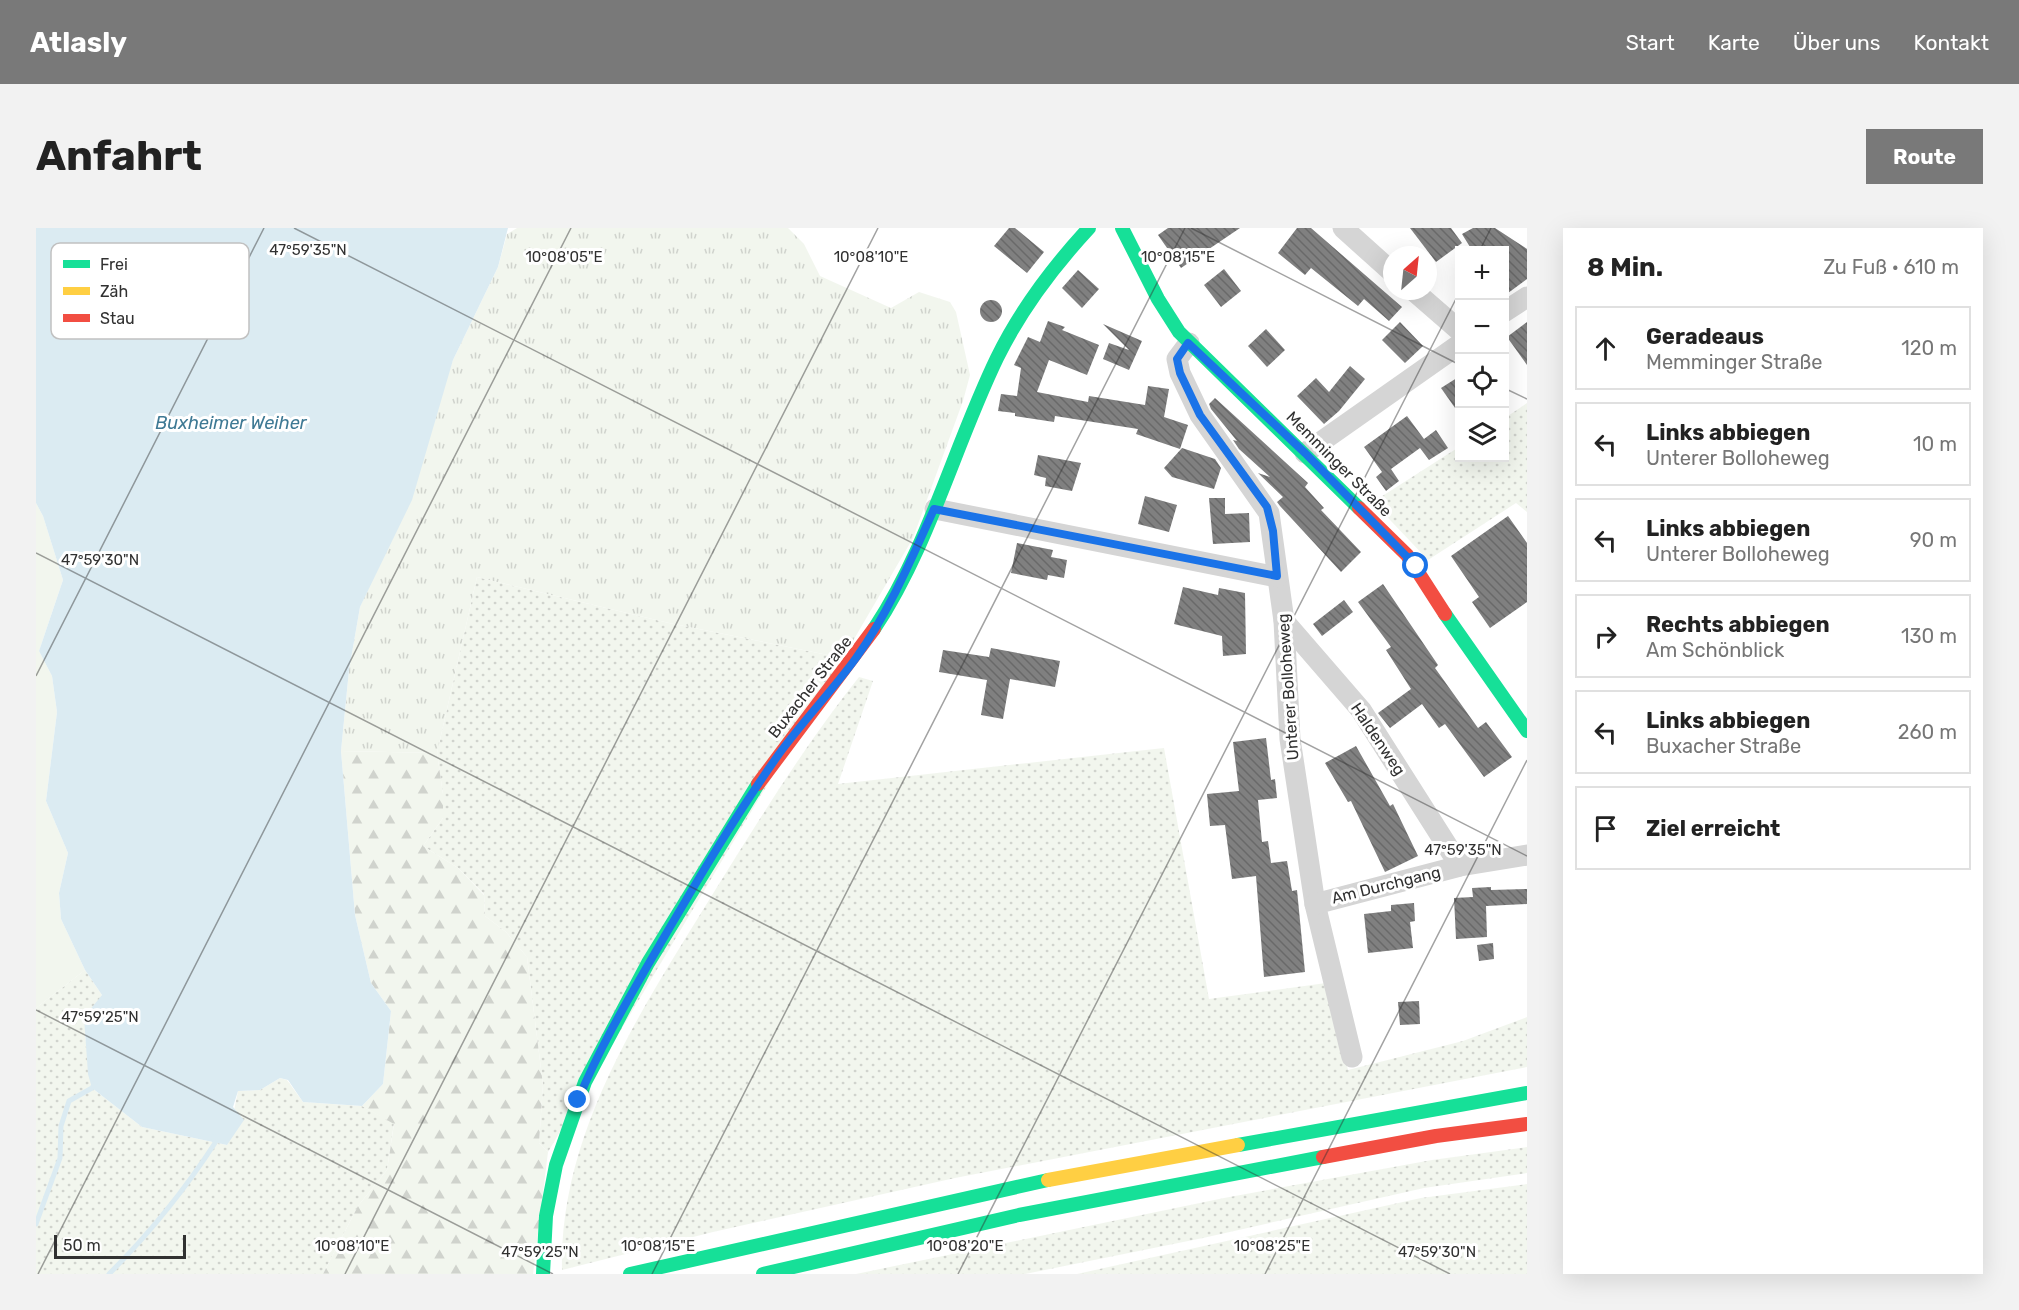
<!DOCTYPE html>
<html lang="de">
<meta charset="utf-8">
<style>
:root{--surface:#fff;--page:#f2f2f2;--text:#222;--muted:#767676;--line:#e0e0e0;--accent:#797979}
body{margin:0;font-family:Rubik,sans-serif;background:var(--page);color:var(--text)}
.controls{position:absolute;right:18px;top:18px;display:grid;overflow:hidden;border-radius:0px;box-shadow:0 6px 24px #0002}
.controls button{width:54px;height:54px;display:grid;place-items:center;padding:0;border:0;border-bottom:2px solid var(--line);background:var(--surface);color:var(--text);font:30px sans-serif}
.compass{position:absolute;left:1347px;top:18px;width:54px;height:54px;border-radius:50%;background:var(--surface);box-shadow:0 6px 24px #0002;rotate:27deg}
.scale{position:absolute;left:18px;bottom:15px;width:132px;box-sizing:border-box;padding-left:6px;border:3px solid #313131;border-top:0;font-size:16px;line-height:21px;white-space:nowrap;color:#313131;-webkit-text-stroke:4px #fff;paint-order:stroke}
.stop{position:absolute;width:18px;height:18px;margin:-14px;border:4px solid #1a73e8;border-radius:50%;background:#fff}
.stop.end{background:#1a73e8;border-color:#fff;box-shadow:0 2px 6px #0008}
.list{margin:0;padding:0;list-style:none}
h2{display:flex;justify-content:space-between;align-items:center;height:78px;margin:0;padding:0 24px;font-size:26px}
h2 small{font-size:20px;font-weight:400;color:var(--muted)}
.list li{display:grid;grid-template-columns:39px 1fr auto;gap:18px;align-items:center;box-sizing:border-box;height:84px;margin:0 12px 12px;padding:0 12px;border:2px solid var(--line);border-radius:0px}
.list b{display:block;font-size:22px;white-space:nowrap}
.list p{margin:0;font-size:20px;white-space:nowrap;color:var(--muted)}
.list em{font-size:20px;font-style:normal;color:var(--muted)}
.icon{flex:none;width:33px;height:33px;fill:none;stroke:currentColor;stroke-width:2;stroke-linecap:round;stroke-linejoin:round}
.map{position:relative;flex:none;width:1491px;height:1046px;overflow:hidden;border-radius:0px}
header{display:flex;align-items:center;gap:36px;box-sizing:border-box;height:84px;padding:0 30px;background:var(--accent);color:#fff}
header strong{font-size:28px}
nav{display:flex;gap:33px;margin-inline-start:auto;font-size:21px}
.intro{display:flex;align-items:center;justify-content:space-between;box-sizing:border-box;height:144px;padding:0 36px}
h1{margin:0;font-size:42px}
.button{padding:15px 27px;border-radius:0px;background:var(--accent);color:#fff;font-size:21px;font-weight:700}
main{display:flex;gap:36px;padding:0 36px}
aside{flex:1;background:var(--surface);border-radius:0px;box-shadow:0 6px 24px #0002}
.map>svg:first-child{display:block}
.grass{fill:url(#grass-dots)}
.forest{fill:url(#forest-firs)}
.park{fill:url(#park-tufts)}
.pitch{fill:#f2f6ee}
.water{fill:#dbebf2}
.lines{fill:none;stroke-linecap:round;stroke-linejoin:round}
.stream{stroke:#dbebf2;stroke-width:5}
.building{fill:url(#building-back-hatch)}
.street{stroke:#d5d5d5;stroke-width:21}
.fast{stroke:#16e098;stroke-width:14}
.slow{stroke:#ffcf43;stroke-width:14}
.jam{stroke:#f24e42;stroke-width:14}
.route{stroke:#1a73e8;stroke-width:8}
.ticks{fill:none;stroke:#313131;stroke-width:1.5;stroke-opacity:0.45}
.labels{text-anchor:middle;dominant-baseline:central;stroke-width:6;stroke-linejoin:round;paint-order:stroke}
.street-label{font-size:16px;fill:#313131;stroke:#fff}
.water-label{font-size:18px;font-style:italic;fill:#3e7994;stroke:#fff}
.key{fill:#fff;stroke:#c1c1c1;stroke-width:1.5}
.key-label{font-size:16px;fill:#313131}
.ticks-label{font-size:15px;text-anchor:middle;fill:#313131;stroke:#fff;stroke-width:6;stroke-linejoin:round;paint-order:stroke}
</style>
<header>
<strong>Atlasly</strong>
<nav><a>Start</a><a>Karte</a><a>Über uns</a><a>Kontakt</a></nav>
</header>
<div class="intro"><h1>Anfahrt</h1><a class="button">Route</a></div>
<main>
<div class="map">
<svg width="1491" height="1046" viewBox="0 0 1491 1046">
<defs>
<pattern id="grass-dots" width="8" height="8" patternUnits="userSpaceOnUse" patternTransform="scale(1.5)"><rect width="8" height="8" fill="#f2f6ee"/><path d="M2 2h.1M6 6h.1" fill="none" stroke="#d0d3cd" stroke-width="1.8" stroke-linecap="round"/></pattern>
<pattern id="forest-firs" width="22" height="20" patternUnits="userSpaceOnUse" patternTransform="scale(1.5)"><rect width="22" height="20" fill="#f2f6ee"/><path d="M5 1l3.5 6h-7zM16 11l3.5 6h-7z" fill="#d0d3cd"/></pattern>
<pattern id="park-tufts" width="24" height="20" patternUnits="userSpaceOnUse" patternTransform="scale(1.5)"><rect width="24" height="20" fill="#f2f6ee"/><path d="M3 7l-1-3M5 7V3M7 7l1-3M15 17l-1-3M17 17v-4M19 17l1-3" fill="none" stroke="#d0d3cd"/></pattern>
<pattern id="building-back-hatch" width="6" height="6" patternUnits="userSpaceOnUse" patternTransform="scale(1.5)"><rect width="6" height="6" fill="#808080"/><path d="M-1 5l2 2M0 0l6 6M5-1l2 2" fill="none" stroke="#696969"/></pattern>
</defs>
<rect width="100%" height="100%" fill="#fff"/>
<g class="grass">
<path d="M1491 175V284L1480 275 1392 332 1337 274 1423 219 1424 230H1468L1469 190Z"/>
<path d="M441 349 633 395 807 430 512 924 503 915 507 857 491 729 470 704 449 688 448 666 422 640 387 618 407 590V566L401 525Z"/>
<path d="M823 449 837 453 802 556 1128 520 1173 771 1290 755 1312 842 1427 813 1491 789V839L919 950 677 1004 526 1042C523 903 608 778 678 664 724 590 769 517 823 449Z"/>
<path d="M49 742 66 767 49 807 56 860 106 899 191 917 202 863 224 862 244 850 251 852 267 874 326 878 358 895 351 942 322 978 287 1046H0V780Z"/>
<path d="M1491 919V945L1388 960 1167 1010 989 1046H820L1188 970 1396 932Z"/>
<path d="M1491 956V1046H1041L1385 970Z"/>
</g>
<path class="forest" d="M305 523 401 525 407 566V590L387 618 422 640 448 667 449 688 470 704 491 729 507 857 503 915 512 924 497 1046H287L322 978 351 942 358 896 326 878 347 856 355 783 335 755 319 687Z"/>
<path class="park" d="M481 0H752L768 16 784 48 855 80 883 64 914 74 920 84 934 147 927 173 877 310 807 430 633 395 441 349 401 525 305 523 313 442 324 379 344 334 417 132 462 39 471 6Z"/>
<path class="pitch" d="M0 275 7 288 27 352 3 423 16 448 21 484 10 573 32 625 23 665 25 691 49 742 0 780Z"/>
<path class="water" d="M0 0H472L462 39 417 132 376 272 324 379 313 442 305 523 319 687 335 755 355 783 347 856 326 878 267 874 252 852 244 850 224 862 202 863 197 879 208 892 191 917 106 899 56 860 52 846 48 789 66 767 49 742 25 691 23 665 32 625 10 573 21 484 16 448 3 423 27 352 7 288 0 275Z"/>
<g class="lines">
<g class="stream">
<path d="M0 996 24 930 25 898 33 873 56 860 59 855"/>
<path d="M73 1046C114 1005 148 963 179 915L178 909"/>
</g>
</g>
<g class="building">
<path d="M973 0H979L1008 24 991 45 958 18Z"/>
<path d="M1132 0H1204L1145 40 1122 7Z"/>
<path d="M1261 0H1275L1366 79 1353 93 1328 71 1322 78 1275 40 1269 47 1242 25Z"/>
<path d="M1374 0H1415L1426 15 1400 34Z"/>
<path d="M1437 0H1459L1491 21V51L1468 68V22H1444L1437 18 1434 19 1426 6Z"/>
<path d="M1188 41 1205 63 1185 79 1168 57Z"/>
<path d="M1042 42 1063 61 1046 80 1026 60Z"/>
<circle cx="955" cy="83" r="11"/>
<path d="M1012 93 1029 99 1026 102 1063 117 1051 147 1013 132 1001 164 1052 174 1053 168 1109 177 1112 158 1133 161 1128 189 1152 197 1144 221 1100 206 1102 201 1019 188 1018 194 979 188V185L962 183 965 166 981 168 985 140 978 137 992 109 1004 114Z"/>
<path d="M1364 94 1387 118 1369 135 1346 112Z"/>
<path d="M1491 94V137L1471 109Z"/>
<path d="M1067 96 1106 113 1093 142 1067 131 1073 115 1093 122Z"/>
<path d="M1230 101 1249 122 1231 139 1212 118Z"/>
<path d="M1314 138 1329 151 1303 183 1288 196 1261 168 1280 150 1293 164Z"/>
<path d="M1424 148V187L1405 160Z"/>
<path d="M1179 170 1272 255 1269 259 1288 280 1285 282 1325 324 1305 344 1244 278 1241 274 1247 269 1222 245 1234 249 1203 221 1197 212 1201 213 1175 181 1173 176Z"/>
<path d="M1371 188 1388 211 1400 202 1412 220 1393 232 1384 220 1355 241 1363 253 1350 263 1340 249 1346 244 1328 219Z"/>
<path d="M1146 220 1179 231 1185 240 1178 261 1136 249 1128 240Z"/>
<path d="M1002 227 1045 235 1036 263 1009 258 1010 250 998 247Z"/>
<path d="M1109 268 1141 277 1133 304 1102 296Z"/>
<path d="M1173 270H1189V286L1213 285 1214 314 1177 316Z"/>
<path d="M1472 288 1491 315V374L1454 400 1436 374 1443 369 1415 328Z"/>
<path d="M981 315 1017 322 1015 329 1031 332 1028 350 1012 347 1011 352 975 345Z"/>
<path d="M1347 356 1402 437 1399 440 1442 500 1450 494 1476 529 1448 549 1409 496 1403 500 1386 476 1354 500 1342 485 1375 461 1350 422 1355 419 1322 374Z"/>
<path d="M1147 359 1182 367 1183 360 1209 365 1210 426 1187 428 1186 408 1138 396Z"/>
<path d="M1308 372 1317 384 1286 408 1277 396Z"/>
<path d="M955 420 1024 433 1019 459 974 451 967 491 945 487 951 452 903 444 907 422 953 429Z"/>
<path d="M1230 510 1235 552 1239 551 1241 570 1222 572 1226 614 1232 613 1235 635 1251 633 1256 663 1261 662 1269 744 1228 749 1220 648 1196 651 1189 597 1174 598 1171 566 1203 563 1197 514Z"/>
<path d="M1320 518 1354 578 1357 576 1382 628 1349 644 1315 573 1312 574 1289 535Z"/>
<path d="M1455 659V662L1491 661V676L1450 678 1451 709 1420 711 1418 670 1437 669 1436 660Z"/>
<path d="M1378 675 1379 693 1374 694 1377 720 1332 725 1328 686 1355 683V677Z"/>
<path d="M1457 715 1458 731 1443 733 1441 717Z"/>
<path d="M1383 773 1384 796 1364 797 1362 774Z"/>
</g>
<g class="lines">
<g class="street">
<path d="M1307 0 1356 44"/>
<path d="M1378 63 1424 103"/>
<path d="M1468 84 1491 69"/>
<path d="M1153 115 1141 131 1144 145 1164 187 1233 285 1248 393 1254 511 1279 676 1316 829"/>
<path d="M1269 225 1424 116"/>
<path d="M899 281 1241 349"/>
<path d="M1248 393 1325 482 1424 638"/>
<path d="M1279 676 1424 638 1491 627"/>
</g>
<g class="fast">
<path d="M1086 0 1122 71 1143 104 1323 280"/>
<path d="M1409 386 1491 503"/>
<path d="M838 401C893 318 918 219 961 130 985 81 1016 40 1053 0"/>
<path d="M1202 917 1491 865"/>
<path d="M507 1046 510 988 520 937 549 854 612 735 722 556"/>
<path d="M594 1046 1012 952"/>
<path d="M727 1046 983 987 1287 929"/>
</g>
<path class="slow" d="M1012 952 1202 917"/>
<g class="jam">
<path d="M1323 280 1371 327 1409 386"/>
<path d="M722 556 838 401"/>
<path d="M1287 929 1400 908 1491 896"/>
</g>
</g>
<g class="lines">
<path class="route" d="M542 872C565 816 597 763 627 711 664 648 701 585 743 526 767 493 796 463 820 430 853 384 875 332 898 281L1241 348 1237 303 1231 279 1164 187 1144 145 1141 131 1152 115 1269 225 1380 338"/>
</g>
<path class="ticks" d="M258 0 1491 628M1155 0 1424 137M1444 22 1455 0M1468 160 1491 171M0 325 1414 1046M0 448 228 0M0 782 517 1046M2 1046 535 0M309 1046 842 0M616 1046 1149 0M922 1046 1424 63M1229 1046 1491 532"/>
<g class="labels">
<g class="street-label">
<text transform="translate(1303 236) rotate(45)">Memminger Straße</text>
<text transform="translate(774 459) rotate(-52)">Buxacher Straße</text>
<text transform="translate(1252 459) rotate(-94)">Unterer Bolloheweg</text>
<text transform="translate(1342 511) rotate(56)">Haldenweg</text>
<text transform="translate(1350 657) rotate(-14)">Am Durchgang</text>
</g>
<g class="water-label">
<text x="195" y="195">Buxheimer Weiher</text>
</g>
</g>
<rect x="15" y="15" width="198" height="96" rx="9" class="key"/>
<rect x="27" y="32" width="27" height="8" fill="#16e098"/>
<rect x="27" y="59" width="27" height="8" fill="#ffcf43"/>
<rect x="27" y="86" width="27" height="8" fill="#f24e42"/>
<g class="key-label">
<text x="64" y="42">Frei</text>
<text x="64" y="69">Zäh</text>
<text x="64" y="96">Stau</text>
</g>
<g class="ticks-label">
<text x="272" y="27">47°59'35"N</text>
<text x="528" y="34">10°08'05"E</text>
<text x="835" y="34">10°08'10"E</text>
<text x="1142" y="34">10°08'15"E</text>
<text x="64" y="337">47°59'30"N</text>
<text x="1427" y="627">47°59'35"N</text>
<text x="64" y="794">47°59'25"N</text>
<text x="316" y="1023">10°08'10"E</text>
<text x="622" y="1023">10°08'15"E</text>
<text x="929" y="1023">10°08'20"E</text>
<text x="1236" y="1023">10°08'25"E</text>
<text x="504" y="1029">47°59'25"N</text>
<text x="1401" y="1029">47°59'30"N</text>
</g>
</svg>
<div class="controls">
<button>+</button>
<button>−</button>
<button><svg class="icon" aria-label="locate" viewBox="0 0 24 24"><circle cx="12" cy="12" r="6"/><path d="M12 2v4M12 18v4M2 12h4M18 12h4"/></svg></button>
<button><svg class="icon" aria-label="layers" viewBox="0 0 24 24"><path d="M12 4l9 5-9 5-9-5zM3 14l9 5 9-5"/></svg></button>
</div>
<svg class="compass" viewBox="-18 -18 36 36"><path d="M0-13l5 13h-10z" fill="#e53935"/><path d="M0 13l5-13h-10z" fill="#767676"/></svg>
<div class="scale">50 m</div>
<div class="stop" style="left:1380px;top:338px"></div>
<div class="stop end" style="left:542px;top:872px"></div>
</div>
<aside>
<h2>8 Min.<small>Zu Fuß · 610 m</small></h2>
<ul class="list">
<li><svg class="icon" aria-label="ahead" viewBox="0 0 24 24"><path d="M12 20V5M6 11l6-6 6 6"/></svg><div><b>Geradeaus</b><p>Memminger Straße</p></div><em>120 m</em></li>
<li><svg class="icon" aria-label="left" viewBox="0 0 24 24"><path d="M17 20v-9H6M10 6l-5 5 5 5"/></svg><div><b>Links abbiegen</b><p>Unterer Bolloheweg</p></div><em>10 m</em></li>
<li><svg class="icon" aria-label="left" viewBox="0 0 24 24"><path d="M17 20v-9H6M10 6l-5 5 5 5"/></svg><div><b>Links abbiegen</b><p>Unterer Bolloheweg</p></div><em>90 m</em></li>
<li><svg class="icon" aria-label="right" viewBox="0 0 24 24"><path d="M7 20v-9h11M14 6l5 5-5 5"/></svg><div><b>Rechts abbiegen</b><p>Am Schönblick</p></div><em>130 m</em></li>
<li><svg class="icon" aria-label="left" viewBox="0 0 24 24"><path d="M17 20v-9H6M10 6l-5 5 5 5"/></svg><div><b>Links abbiegen</b><p>Buxacher Straße</p></div><em>260 m</em></li>
<li><svg class="icon" aria-label="arrive" viewBox="0 0 24 24"><path d="M6 21V4h12l-3 4 3 4H6"/></svg><div><b>Ziel erreicht</b></div></li>
</ul>
</aside>
</main>
